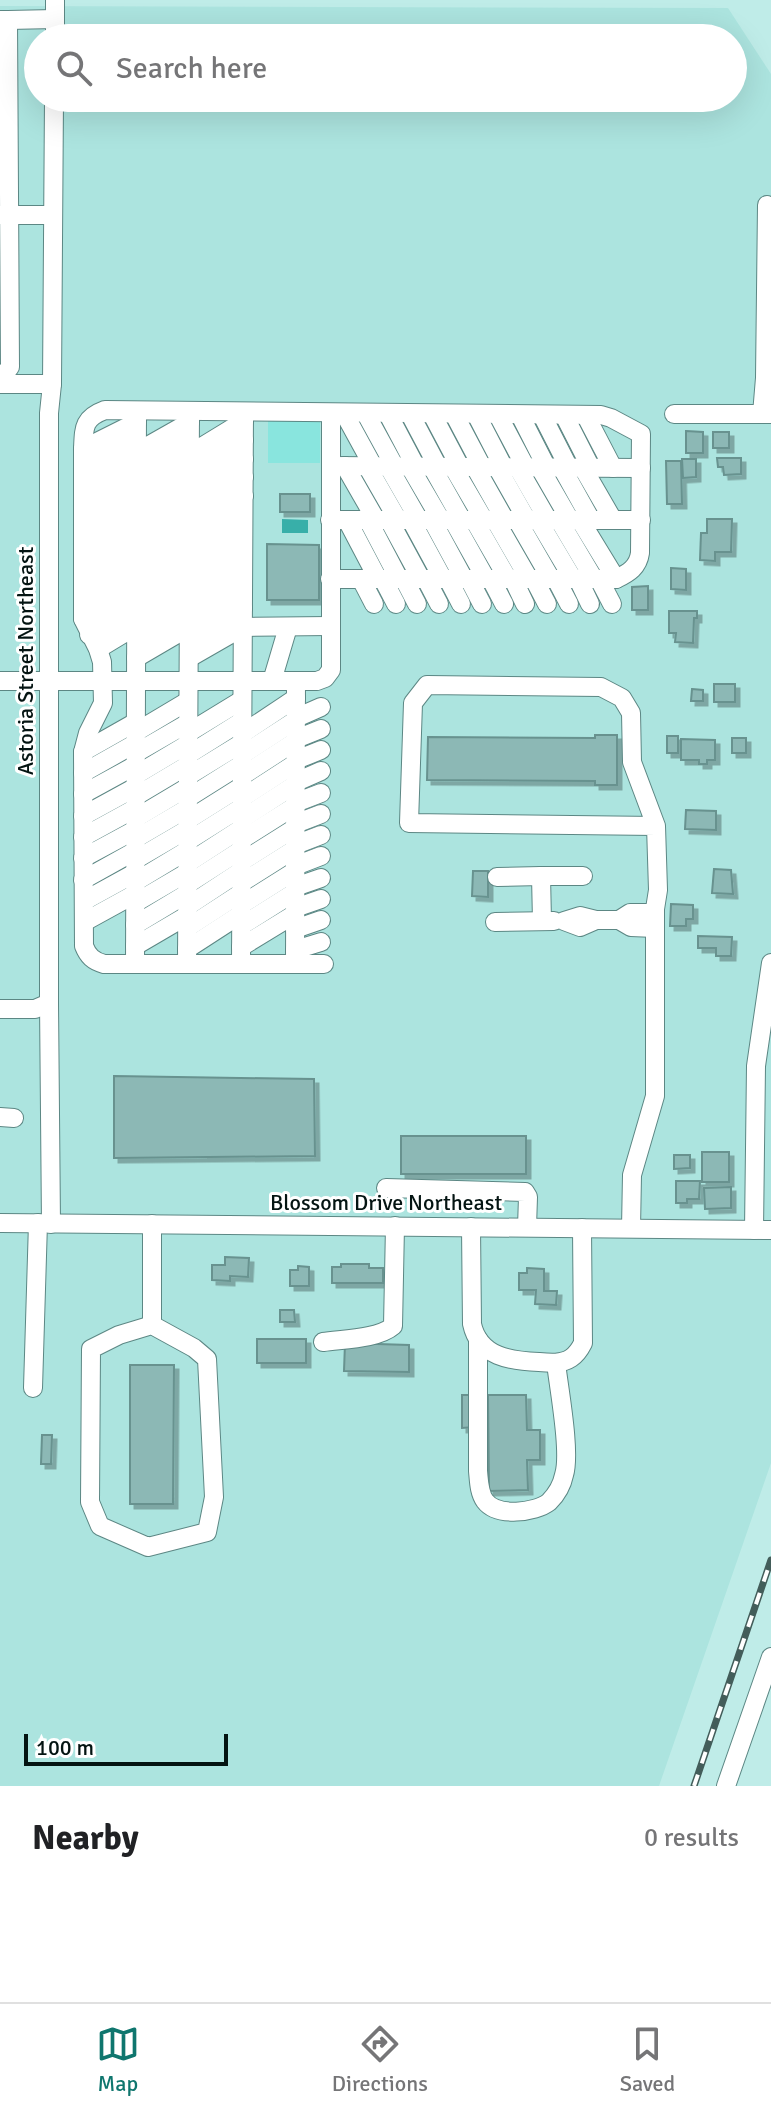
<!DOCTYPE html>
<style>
:root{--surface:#fff;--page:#f2f2f2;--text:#202124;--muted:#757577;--line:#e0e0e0;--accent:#0f766e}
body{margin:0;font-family:Signika,sans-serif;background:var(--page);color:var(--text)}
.scale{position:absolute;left:24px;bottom:20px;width:204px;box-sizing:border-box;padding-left:8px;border:4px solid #041412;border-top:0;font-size:22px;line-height:28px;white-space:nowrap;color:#041412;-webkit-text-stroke:6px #fff;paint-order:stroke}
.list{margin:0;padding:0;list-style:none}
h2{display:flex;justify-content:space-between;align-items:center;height:104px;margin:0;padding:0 32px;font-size:34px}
h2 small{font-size:26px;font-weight:400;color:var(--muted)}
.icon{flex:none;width:44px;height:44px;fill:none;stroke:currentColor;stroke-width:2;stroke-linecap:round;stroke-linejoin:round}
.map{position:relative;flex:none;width:771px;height:1786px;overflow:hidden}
.search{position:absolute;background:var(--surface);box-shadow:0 8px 32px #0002;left:24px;right:24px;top:24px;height:88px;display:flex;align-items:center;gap:20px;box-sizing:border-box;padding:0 28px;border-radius:44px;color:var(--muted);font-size:30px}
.sheet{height:216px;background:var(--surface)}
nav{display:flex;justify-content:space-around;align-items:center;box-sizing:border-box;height:112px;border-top:2px solid var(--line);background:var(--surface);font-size:22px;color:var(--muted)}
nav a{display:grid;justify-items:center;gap:4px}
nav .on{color:var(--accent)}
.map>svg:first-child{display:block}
.built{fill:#ace4df;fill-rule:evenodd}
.green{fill:#89e5de}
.water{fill:#38afa9}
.building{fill:#8cb8b5;stroke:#67928f;stroke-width:2;filter:url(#shadow)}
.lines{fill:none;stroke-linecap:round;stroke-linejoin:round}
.minor-casing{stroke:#5c8784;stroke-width:20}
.minor{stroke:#fff;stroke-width:18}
.rail-casing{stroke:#435d5a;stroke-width:7}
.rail{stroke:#fff;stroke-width:4;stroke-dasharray:12;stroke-linecap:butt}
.labels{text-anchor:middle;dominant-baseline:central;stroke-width:6;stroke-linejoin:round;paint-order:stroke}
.street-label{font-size:22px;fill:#041412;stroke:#fff}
</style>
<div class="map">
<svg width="771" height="1786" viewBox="0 0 771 1786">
<defs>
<filter id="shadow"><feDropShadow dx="4.5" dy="4.5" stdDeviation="0" flood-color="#0004"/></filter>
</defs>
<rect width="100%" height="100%" fill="#bfece8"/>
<path class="built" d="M0 6 728 8 771 74V1463L659 1786H0ZM38 38H733V98H38Z"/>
<rect class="green" x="268" y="421" width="52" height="42"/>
<path class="water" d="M282 519 308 520V533H282Z"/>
<g class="building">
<rect x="0" y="232" width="3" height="127"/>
<path d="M686 431 703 432V453H686Z"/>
<rect x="713" y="432" width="16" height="16"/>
<path d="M717 458H741V474L724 475 723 467H718Z"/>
<path d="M682 459H696V477L683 478Z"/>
<path d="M666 461H681L682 504H667Z"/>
<rect x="280" y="494" width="30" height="18"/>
<path d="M707 519H732L731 552H715V561L700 560 701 533H707Z"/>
<path d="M267 544 319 545V600H267Z"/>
<path d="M671 568 686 569V590L671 589Z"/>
<path d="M648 586V610H632V587Z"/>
<path d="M669 611H697V618H694L693 643 675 642 676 633H669Z"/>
<rect x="714" y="684" width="21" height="18"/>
<path d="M692 689 703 690V701H691Z"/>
<path d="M595 735H617V785H595V781L427 780 428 737 595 738Z"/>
<rect x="667" y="736" width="11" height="17"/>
<rect x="732" y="738" width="14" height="15"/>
<path d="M681 739 715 740V760H707V764H699V760H681Z"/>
<path d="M686 810 716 811V830L685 829Z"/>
<path d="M714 869 731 870 733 894 712 893Z"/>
<path d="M473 871H488V897L472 896Z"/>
<path d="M671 904 693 905V919H686V926H670Z"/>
<path d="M698 936 732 937 731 956H716V948H698Z"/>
<path d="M114 1076 314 1079 315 1156 114 1158Z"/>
<rect x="401" y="1136" width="125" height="38"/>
<rect x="702" y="1152" width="27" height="30"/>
<path d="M674 1155H690V1168L674 1169Z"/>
<path d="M676 1181H700L699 1199H687V1203H676Z"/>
<path d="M731 1187V1208L705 1209 704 1188Z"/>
<path d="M225 1257 249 1258 248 1277 230 1276V1281L212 1280V1265H225Z"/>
<path d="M341 1264H369V1268H383V1283H332V1267H341Z"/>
<path d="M298 1266 309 1267V1286H290V1270H298Z"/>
<path d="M527 1268 544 1269V1291H557L556 1305 535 1304 536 1290H519V1273H527Z"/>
<path d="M280 1310H294L295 1322H280Z"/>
<rect x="257" y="1339" width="49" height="24"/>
<path d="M345 1343 409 1345V1372L344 1371Z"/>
<path d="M130 1365H174L173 1504H130Z"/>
<path d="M462 1395H475V1427L462 1428Z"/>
<path d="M488 1395H526L527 1430H540V1460H527L528 1490 489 1491Z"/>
<path d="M42 1435H52L51 1464H41Z"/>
</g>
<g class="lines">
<defs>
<g id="minor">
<path d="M0 20H8L10 367 0 380"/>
<path d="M8 20 55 19"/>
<path d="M55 38V0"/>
<path d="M0 215H53"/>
<path d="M0 384H52"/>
<path d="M344 413 373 466"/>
<path d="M366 414 395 467"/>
<path d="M388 414 416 467"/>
<path d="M410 414 438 467"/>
<path d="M432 414 460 467"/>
<path d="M454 414 482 467"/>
<path d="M476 414 504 468"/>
<path d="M674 414H771"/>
<path d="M762 414 765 378 767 205"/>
<path d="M498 415 526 468"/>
<path d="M520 415 547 468"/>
<path d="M542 415 569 468"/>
<path d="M564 415 591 468"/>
<path d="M586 416 613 468"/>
<path d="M83 449 137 422"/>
<path d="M137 452 190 422"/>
<path d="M190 454 244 421"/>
<path d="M331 466 641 468"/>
<path d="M345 466 376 520"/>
<path d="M367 466 398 520"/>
<path d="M388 466 419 520"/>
<path d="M410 467 441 520"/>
<path d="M432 467 462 520"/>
<path d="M453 467 484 520"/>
<path d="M475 467 505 520"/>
<path d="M497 467 527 520"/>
<path d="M83 468 137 441"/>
<path d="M518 468 548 520"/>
<path d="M540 468 570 520"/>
<path d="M562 468 591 520"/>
<path d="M583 468 613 520"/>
<path d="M137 470 190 441"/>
<path d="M190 472 244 440"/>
<path d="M83 487 137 459"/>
<path d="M137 489 190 460"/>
<path d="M190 491 244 459"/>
<path d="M83 506 137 478"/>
<path d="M137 508 190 478"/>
<path d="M189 509 244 477"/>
<path d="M330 520H641"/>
<path d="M347 520 378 579"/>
<path d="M368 520 399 579"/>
<path d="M389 520 421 579"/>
<path d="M411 520 443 579"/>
<path d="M432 520 464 579"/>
<path d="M453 520 486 579"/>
<path d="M474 520 508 579"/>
<path d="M495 520 529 579"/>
<path d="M517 520 551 579"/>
<path d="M538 520 573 579"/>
<path d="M559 520 594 579"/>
<path d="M580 520 616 579"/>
<path d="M83 525 137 496"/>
<path d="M137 526 190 497"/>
<path d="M189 528 244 496"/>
<path d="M83 544 137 515"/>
<path d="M137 545 189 515"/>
<path d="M189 547 243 515"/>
<path d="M83 563 137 533"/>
<path d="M137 564 189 534"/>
<path d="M189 565 243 533"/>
<path d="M361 579 374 604"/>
<path d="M383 579 396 604"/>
<path d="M404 579 417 604"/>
<path d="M426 579 439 604"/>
<path d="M448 579 461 604"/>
<path d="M469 579 482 604"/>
<path d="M491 579 504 604"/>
<path d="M513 579 525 604"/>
<path d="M534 579 547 604"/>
<path d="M556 579 569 604"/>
<path d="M578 579 590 604"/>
<path d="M599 579 612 604"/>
<path d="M83 581 137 552"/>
<path d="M137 583 189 553"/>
<path d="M189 584 243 552"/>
<path d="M83 600 137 570"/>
<path d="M136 602 189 571"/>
<path d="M189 603 243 571"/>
<path d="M83 619 137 589"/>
<path d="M136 620 189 590"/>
<path d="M189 621 243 589"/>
<path d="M89 635 136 607"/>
<path d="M136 639 189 609"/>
<path d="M189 640 243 608"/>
<path d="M98 649 136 626"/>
<path d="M136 658 189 627"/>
<path d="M189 658 243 627 330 626"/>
<path d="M0 681H317L325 678 331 670V413"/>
<path d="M272 681 288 627"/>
<path d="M296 718 321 707"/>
<path d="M136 732 188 701"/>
<path d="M188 733 242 700"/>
<path d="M242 734 296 698"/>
<path d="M296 739 321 729"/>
<path d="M83 752 136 722"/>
<path d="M136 753 188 723"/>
<path d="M188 755 242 721"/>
<path d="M242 755 296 720"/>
<path d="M296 760 321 750"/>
<path d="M83 773 136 743"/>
<path d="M136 775 188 744"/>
<path d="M188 776 242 743"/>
<path d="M242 776 296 741"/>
<path d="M296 782 321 771"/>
<path d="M83 794 136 765"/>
<path d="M136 796 188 765"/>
<path d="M188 798 242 764"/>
<path d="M242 798 296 763"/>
<path d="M295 803 321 793"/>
<path d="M83 816 136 787"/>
<path d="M136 818 188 787"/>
<path d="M242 819 296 784"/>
<path d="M188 820 242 786"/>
<path d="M295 824 321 814"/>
<path d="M83 837 136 808"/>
<path d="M135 839 188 808"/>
<path d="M241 840 295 806"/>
<path d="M188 841 242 807"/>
<path d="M295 845 321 835"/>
<path d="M83 858 135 830"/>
<path d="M135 860 188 829"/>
<path d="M241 862 295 828"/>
<path d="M188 863 242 828"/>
<path d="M295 866 321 856"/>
<path d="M541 876H583"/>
<path d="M497 877 541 876 542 921"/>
<path d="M83 880 135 851"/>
<path d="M135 882 188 850"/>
<path d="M241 883 295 849"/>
<path d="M188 884 241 850"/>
<path d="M295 887 321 878"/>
<path d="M84 901 135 873"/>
<path d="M135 903 188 872"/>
<path d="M241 905 295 871"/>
<path d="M188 906 241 871"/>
<path d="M295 908 321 899"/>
<path d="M655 913H630L619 920 631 927 655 928"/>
<path d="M596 920 580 927 564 921 580 916 596 920H619"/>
<path d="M84 922 135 894"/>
<path d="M495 922 554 921"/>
<path d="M135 925 188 893"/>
<path d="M241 926 295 892"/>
<path d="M187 928 241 893"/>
<path d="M295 929 321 920"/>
<path d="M135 946 188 915"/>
<path d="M241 947 295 914"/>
<path d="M187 949 241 914"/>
<path d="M295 950 321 942"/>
<path d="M135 964 137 411"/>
<path d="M187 964 190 412"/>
<path d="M241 964 244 412"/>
<path d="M295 964 296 681"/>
<path d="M324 964H104C93 961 88 956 84 946L83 752 88 733 103 703 102 662 98 649 83 619V449C84 428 83 418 105 410L601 415 611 418 641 434 640 553C638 567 629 573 616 579H330"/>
<path d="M0 1009H35L49 1003"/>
<path d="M0 1117 14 1118"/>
<path d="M386 1188 525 1192 528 1197 527 1227"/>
<path d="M0 1223 771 1230"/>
<path d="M51 1224 49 1003V413L52 384 54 98"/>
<path d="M152 1224V1325L119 1335 91 1349 90 1502 100 1526 148 1547 207 1532 214 1497 207 1359 194 1348 152 1325"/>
<path d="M471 1227 472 1324C479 1357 511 1361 539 1362 550 1363 562 1364 571 1358 577 1354 580 1349 583 1343L582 1228"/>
<path d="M631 1228 632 1175 655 1096V909L658 890 656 826 632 762 631 713 622 698 601 687 427 685 413 703 409 823 656 826"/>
<path d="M754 1230 756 1066 771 963"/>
<path d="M478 1339V1471C479 1481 479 1493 485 1501 497 1517 535 1513 549 1502 556 1495 562 1485 564 1475 571 1453 559 1389 556 1363"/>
<path d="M323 1342C343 1339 378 1339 393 1326L395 1226"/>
<path d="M33 1388 38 1223"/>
<path d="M726 1786 771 1657"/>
</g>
</defs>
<use href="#minor" class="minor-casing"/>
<use href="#minor" class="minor"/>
<defs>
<path id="rail" d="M694 1786 771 1560"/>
</defs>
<use href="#rail" class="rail-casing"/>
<use href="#rail" class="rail"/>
</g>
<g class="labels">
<g class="street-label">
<text transform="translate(25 661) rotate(-90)">Astoria Street Northeast</text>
<text x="386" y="1202">Blossom Drive Northeast</text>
</g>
</g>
</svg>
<div class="scale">100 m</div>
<div class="search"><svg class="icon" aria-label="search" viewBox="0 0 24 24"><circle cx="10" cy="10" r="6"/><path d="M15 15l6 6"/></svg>Search here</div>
</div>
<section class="sheet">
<h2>Nearby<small>0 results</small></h2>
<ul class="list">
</ul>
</section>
<nav>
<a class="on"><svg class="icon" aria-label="map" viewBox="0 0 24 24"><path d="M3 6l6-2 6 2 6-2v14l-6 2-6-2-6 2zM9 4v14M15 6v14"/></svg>Map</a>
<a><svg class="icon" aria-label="directions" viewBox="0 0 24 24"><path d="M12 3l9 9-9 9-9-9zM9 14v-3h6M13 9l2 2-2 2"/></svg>Directions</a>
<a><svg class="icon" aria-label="saved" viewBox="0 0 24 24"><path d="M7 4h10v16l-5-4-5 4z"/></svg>Saved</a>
</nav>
